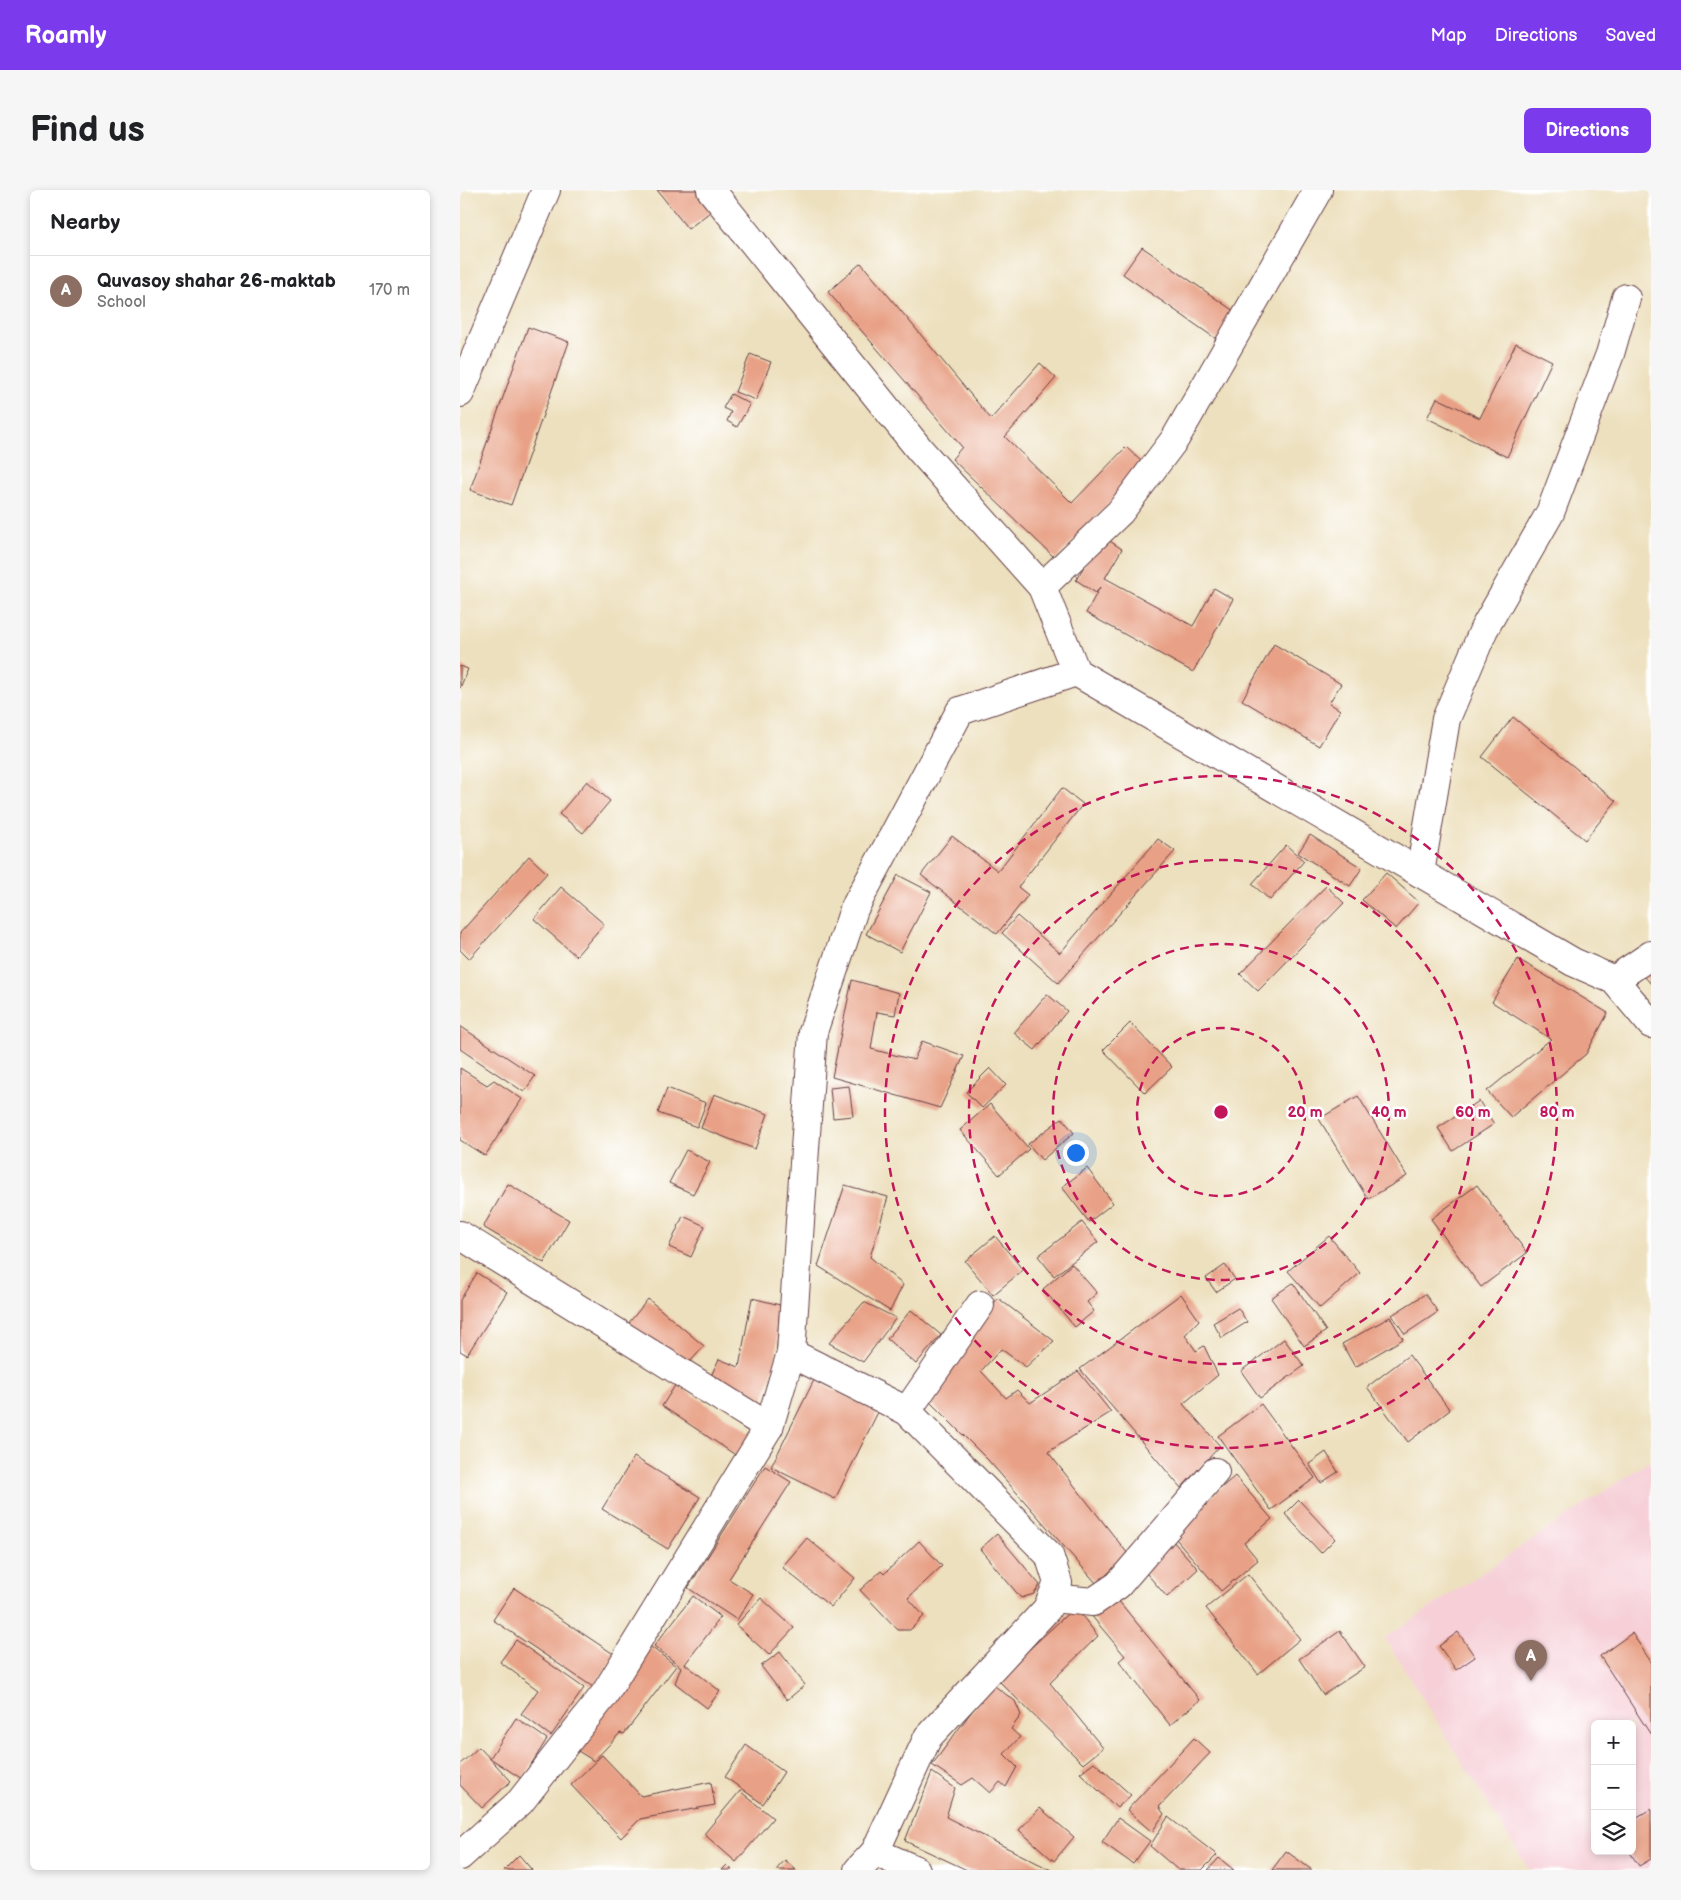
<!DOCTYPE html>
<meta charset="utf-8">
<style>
:root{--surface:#fff;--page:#f6f6f6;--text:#202124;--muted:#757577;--line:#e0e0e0;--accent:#7c3aed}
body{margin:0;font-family:"Balsamiq Sans",sans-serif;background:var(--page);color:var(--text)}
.controls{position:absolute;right:15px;bottom:15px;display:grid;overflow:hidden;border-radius:8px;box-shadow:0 2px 8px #0003}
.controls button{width:45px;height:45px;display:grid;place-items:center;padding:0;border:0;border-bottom:1px solid var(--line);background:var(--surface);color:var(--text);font:25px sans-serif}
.you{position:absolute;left:615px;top:962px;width:18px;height:18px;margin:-12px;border:4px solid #fff;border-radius:50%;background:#1a73e8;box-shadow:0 0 0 8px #1a73e833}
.badge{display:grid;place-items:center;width:32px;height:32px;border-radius:50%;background:var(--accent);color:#fff;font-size:16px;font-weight:700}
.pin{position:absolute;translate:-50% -41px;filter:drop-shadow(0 1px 2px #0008)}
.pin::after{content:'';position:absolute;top:26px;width:18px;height:15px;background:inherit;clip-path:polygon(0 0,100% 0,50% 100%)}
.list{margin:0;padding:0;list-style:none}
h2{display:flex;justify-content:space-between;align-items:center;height:65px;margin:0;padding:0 20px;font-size:21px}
h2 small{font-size:16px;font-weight:400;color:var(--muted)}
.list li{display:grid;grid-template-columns:32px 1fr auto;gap:15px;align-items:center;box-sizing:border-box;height:70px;padding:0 20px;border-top:1px solid var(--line)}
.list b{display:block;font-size:19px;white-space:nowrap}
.list p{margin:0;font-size:16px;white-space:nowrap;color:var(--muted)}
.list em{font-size:16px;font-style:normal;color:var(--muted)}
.icon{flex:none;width:28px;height:28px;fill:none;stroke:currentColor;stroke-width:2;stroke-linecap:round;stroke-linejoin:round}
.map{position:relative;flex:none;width:1191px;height:1680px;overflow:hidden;border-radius:8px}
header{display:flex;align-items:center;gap:30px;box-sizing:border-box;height:70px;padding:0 25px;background:var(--accent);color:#fff}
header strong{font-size:24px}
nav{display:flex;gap:28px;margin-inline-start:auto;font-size:18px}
.intro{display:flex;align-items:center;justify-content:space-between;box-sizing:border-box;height:120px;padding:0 30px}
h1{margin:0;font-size:35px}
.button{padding:12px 22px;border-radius:8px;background:var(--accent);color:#fff;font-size:18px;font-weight:700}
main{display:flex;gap:30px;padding:0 30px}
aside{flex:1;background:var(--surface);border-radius:8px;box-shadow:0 2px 8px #0003}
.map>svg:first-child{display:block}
.built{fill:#f6cfd7;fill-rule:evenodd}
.building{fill:#e8a186}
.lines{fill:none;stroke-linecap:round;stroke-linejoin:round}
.minor-casing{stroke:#623c41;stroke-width:30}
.minor{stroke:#fff;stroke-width:28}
.ring{fill:none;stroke:#c2185b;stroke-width:2.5;stroke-dasharray:9 6}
.centre{fill:#c2185b;stroke:#fff;stroke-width:2.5}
.ring-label{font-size:15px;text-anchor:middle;font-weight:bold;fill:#c2185b;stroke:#fff;stroke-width:5;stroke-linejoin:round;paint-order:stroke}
</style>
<header>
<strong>Roamly</strong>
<nav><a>Map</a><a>Directions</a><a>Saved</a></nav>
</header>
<div class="intro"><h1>Find us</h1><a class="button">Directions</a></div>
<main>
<aside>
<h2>Nearby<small></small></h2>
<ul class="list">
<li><span class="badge" style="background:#8d6e63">A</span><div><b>Quvasoy shahar 26-maktab</b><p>School</p></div><em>170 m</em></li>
</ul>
</aside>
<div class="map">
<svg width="1191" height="1680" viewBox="0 0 1191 1680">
<rect width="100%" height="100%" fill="#fff"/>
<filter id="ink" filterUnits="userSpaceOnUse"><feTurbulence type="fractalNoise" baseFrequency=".02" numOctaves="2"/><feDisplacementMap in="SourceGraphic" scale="10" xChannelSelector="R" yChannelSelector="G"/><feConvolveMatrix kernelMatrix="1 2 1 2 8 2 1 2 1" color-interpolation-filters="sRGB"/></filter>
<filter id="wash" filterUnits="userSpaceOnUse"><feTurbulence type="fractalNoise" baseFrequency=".0096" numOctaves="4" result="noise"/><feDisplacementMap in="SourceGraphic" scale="20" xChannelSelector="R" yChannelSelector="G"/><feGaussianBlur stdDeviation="1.12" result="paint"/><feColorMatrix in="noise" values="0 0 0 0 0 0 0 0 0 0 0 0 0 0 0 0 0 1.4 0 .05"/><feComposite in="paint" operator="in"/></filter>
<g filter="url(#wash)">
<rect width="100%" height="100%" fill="#ede0be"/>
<path class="built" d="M1191 1270V1680H1069L925 1448ZM1135 1534H1172V1661H1135Z"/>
<g id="blocks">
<g class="building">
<path d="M197 0H239L254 19 228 39Z"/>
<path d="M682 57 778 124 759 151 663 84Z"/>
<path d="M401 73 531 229 580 173 596 188 545 247 612 313 666 257 685 275 596 369 492 269 502 257 368 102Z"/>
<path d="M68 137 109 152 51 315 10 300Z"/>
<path d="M1056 153 1092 171 1047 267 967 228 977 208 1020 228Z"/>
<path d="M290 164 311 172 296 210 275 202Z"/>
<path d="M271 204 290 214 277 237 267 231 271 222 263 218Z"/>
<path d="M642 346 662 359 645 388 733 436 754 398 773 409 733 482 626 423 640 397 636 403 616 390Z"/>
<path d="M814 454 881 494 869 513 880 520 859 556 782 510Z"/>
<path d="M0 476 8 479 0 498Z"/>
<path d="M1053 527 1156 611 1125 650 1022 567Z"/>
<path d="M127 591 150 611 123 643 99 624Z"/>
<path d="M602 598 623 614 558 697 568 705 537 744 461 685 492 646 538 681Z"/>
<path d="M850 645 902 678 890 696 838 663Z"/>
<path d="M698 649 715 661 598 793 542 743 557 726 600 763Z"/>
<path d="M826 655 844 671 810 710 792 694Z"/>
<path d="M69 666 87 683 9 769 0 760V743Z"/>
<path d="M926 683 959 712 936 739 902 710Z"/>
<path d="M438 685 471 702 440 762 406 744Z"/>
<path d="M866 696 884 713 798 801 780 784Z"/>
<path d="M101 697 144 734 116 766 74 729Z"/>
<path d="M1058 769 1148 823 1126 864 1051 927 1027 901 1091 849 1032 812Z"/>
<path d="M1191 773V794L1180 781Z"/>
<path d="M392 790 439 803 435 825 417 822 411 859 454 870 462 851 504 866 480 918 372 887Z"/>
<path d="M587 804 607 821 575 860 554 843Z"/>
<path d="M670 833 712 877 685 903 643 860Z"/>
<path d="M0 836 75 886 64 902 0 859Z"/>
<path d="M0 878 27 895 34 890 62 909 25 966 0 950Z"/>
<path d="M530 878 546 895 522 918 506 902Z"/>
<path d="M389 896 393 926 373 928 370 898Z"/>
<path d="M207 898 246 913 237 937 198 923Z"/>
<path d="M254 904 308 924 295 959 241 938Z"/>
<path d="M898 906 947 986 908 1009 859 929Z"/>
<path d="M1019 911 1034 934 993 961 978 938Z"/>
<path d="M530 914 569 959 539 985 500 940Z"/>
<path d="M602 928 614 943 582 970 568 954Z"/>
<path d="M226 960 250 972 233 1004 209 993Z"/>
<path d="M627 978 653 1013 629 1032 602 997Z"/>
<path d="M48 994 109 1030 84 1073 23 1037Z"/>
<path d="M385 995 428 1007 410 1067 443 1095 430 1121 358 1076Z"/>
<path d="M1017 995 1067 1063 1021 1097 971 1029Z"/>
<path d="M223 1026 245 1036 231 1067 209 1057Z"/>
<path d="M622 1032 638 1052 594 1086 578 1066Z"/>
<path d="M535 1046 563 1080 533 1105 505 1071Z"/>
<path d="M869 1046 900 1083 860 1118 828 1081Z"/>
<path d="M612 1074 637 1103 627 1112 634 1121 615 1137 583 1099Z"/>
<path d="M765 1075 775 1089 756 1102 746 1088Z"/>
<path d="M17 1083 47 1102 7 1165 0 1161V1110Z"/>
<path d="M833 1093 866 1141 844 1156 811 1108Z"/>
<path d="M721 1104 739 1130 725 1145 736 1161 744 1156 758 1185 723 1214 760 1256 721 1298 620 1179Z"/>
<path d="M965 1104 978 1122 945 1144 932 1125Z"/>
<path d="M292 1108 320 1115 316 1169 300 1219 248 1192 259 1169 279 1177Z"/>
<path d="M538 1108 594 1151 566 1177 541 1159 521 1181 546 1208 557 1200 570 1213 618 1181 651 1222 588 1262 668 1364 637 1394 528 1270 462 1204Z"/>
<path d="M188 1109 244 1156 223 1180 168 1134Z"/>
<path d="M404 1112 436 1128 403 1172 369 1153Z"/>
<path d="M778 1118 787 1132 762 1148 753 1133Z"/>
<path d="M451 1120 481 1145 456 1174 427 1149Z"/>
<path d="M930 1127 943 1149 895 1177 882 1154Z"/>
<path d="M824 1149 844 1176 800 1208 781 1181Z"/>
<path d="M949 1165 990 1220 948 1252 907 1197Z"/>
<path d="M354 1190 418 1222 375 1309 311 1277Z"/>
<path d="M216 1194 292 1244 277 1266 202 1216Z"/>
<path d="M801 1214 855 1288 811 1320 758 1246Z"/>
<path d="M866 1262 878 1282 861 1293 849 1274Z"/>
<path d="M174 1267 240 1307 208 1359 142 1319Z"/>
<path d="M305 1276 331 1292 269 1389 293 1404 277 1430 228 1398Z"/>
<path d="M775 1286 812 1329 784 1353 798 1370 761 1401 710 1342Z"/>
<path d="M839 1310 875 1349 861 1363 825 1324Z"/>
<path d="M537 1344 580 1395 574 1404 561 1408 520 1359Z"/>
<path d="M347 1348 395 1388 371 1417 322 1377Z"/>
<path d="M711 1349 738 1379 707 1407 681 1377Z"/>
<path d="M459 1351 482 1376 448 1408 464 1426 450 1440H438L400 1400 421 1381 424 1384Z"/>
<path d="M788 1384 840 1449 798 1484 746 1418Z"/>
<path d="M54 1398 155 1465 133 1497 33 1430Z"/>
<path d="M653 1404 740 1510 710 1535 659 1471 665 1466 630 1424Z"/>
<path d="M233 1406 261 1427 225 1474 260 1501 247 1518 215 1493 221 1477 194 1456Z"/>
<path d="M301 1408 334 1438 309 1465 276 1435Z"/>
<path d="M615 1417 638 1446 590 1493 643 1558 623 1574 537 1489Z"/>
<path d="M880 1441 905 1477 863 1505 839 1469Z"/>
<path d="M998 1442 1015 1467 996 1480 979 1456Z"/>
<path d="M1172 1443 1191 1472V1545L1140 1466Z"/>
<path d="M56 1450 124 1498 91 1546 61 1524 78 1500 40 1472Z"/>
<path d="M187 1454 216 1476 164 1544 160 1543 134 1571 110 1556Z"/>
<path d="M320 1462 345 1495 327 1510 301 1476Z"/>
<path d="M532 1494 555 1511 561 1525 551 1539 560 1547 544 1564 557 1577 546 1597 540 1592 530 1603 513 1588 502 1595 472 1575Z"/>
<path d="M56 1528 87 1549 62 1589 30 1568Z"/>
<path d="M734 1548 750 1563 699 1617 704 1624 692 1642 667 1620Z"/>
<path d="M286 1555 324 1582 303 1614 265 1587Z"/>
<path d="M19 1557 51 1591 22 1618 0 1595V1574Z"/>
<path d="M142 1565 181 1606 251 1592 255 1615 180 1629 161 1648 111 1595Z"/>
<path d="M634 1572 671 1605 657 1618 620 1583Z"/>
<path d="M472 1582 495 1598 486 1627 591 1680H507L445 1651Z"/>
<path d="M280 1601 313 1628 276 1672 244 1644Z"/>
<path d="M580 1618 614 1647 594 1671 559 1640Z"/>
<path d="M1191 1619V1669L1179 1676 1169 1661H1172V1630Z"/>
<path d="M708 1627 757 1665 742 1680H718L690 1656Z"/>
<path d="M658 1628 690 1651 673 1674 642 1652Z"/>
<path d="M826 1661 852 1680H812Z"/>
<path d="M59 1665 72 1680H44Z"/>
<path d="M759 1668 774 1680H748Z"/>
<path d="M325 1670 336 1680H316Z"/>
<path d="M267 1675 272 1680H262Z"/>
</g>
</g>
</g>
<g filter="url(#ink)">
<use href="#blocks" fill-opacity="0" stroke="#623c41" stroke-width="1"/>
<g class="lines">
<defs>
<g id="minor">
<path d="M251 0 460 260 582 397 616 482 1113 772 1154 790 1191 834"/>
<path d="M0 203 86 0"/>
<path d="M582 397 660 322 715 249 858 0"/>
<path d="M960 683 986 529 1024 439 1090 323 1150 164 1166 108"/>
<path d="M1154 790 1191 765"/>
<path d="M0 1045 309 1237"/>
<path d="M331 1163 447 1221 589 1365 598 1393 587 1419 468 1547 415 1662 398 1680"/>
<path d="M447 1221 520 1115"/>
<path d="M592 1408 633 1412 658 1395 755 1282"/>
<path d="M415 1662 456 1680"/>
<path d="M0 1666 60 1612 144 1505 309 1237 331 1163 353 842 394 719 500 521 616 482"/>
</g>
</defs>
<use href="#minor" class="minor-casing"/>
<use href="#minor" class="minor"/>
</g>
</g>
<g class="ring">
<circle cx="761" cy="922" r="84"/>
<circle cx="761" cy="922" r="168"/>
<circle cx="761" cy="922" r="252"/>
<circle cx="761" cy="922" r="336"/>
</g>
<circle cx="761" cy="922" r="8" class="centre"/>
<g class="ring-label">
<text x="845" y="927">20 m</text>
<text x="929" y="927">40 m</text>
<text x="1013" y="927">60 m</text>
<text x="1097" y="927">80 m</text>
</g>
</svg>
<div class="controls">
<button>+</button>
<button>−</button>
<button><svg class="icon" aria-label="layers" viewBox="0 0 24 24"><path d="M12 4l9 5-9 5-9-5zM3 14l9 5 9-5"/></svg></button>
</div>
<div class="you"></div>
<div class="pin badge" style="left:1071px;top:1491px;background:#8d6e63">A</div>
</div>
</main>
